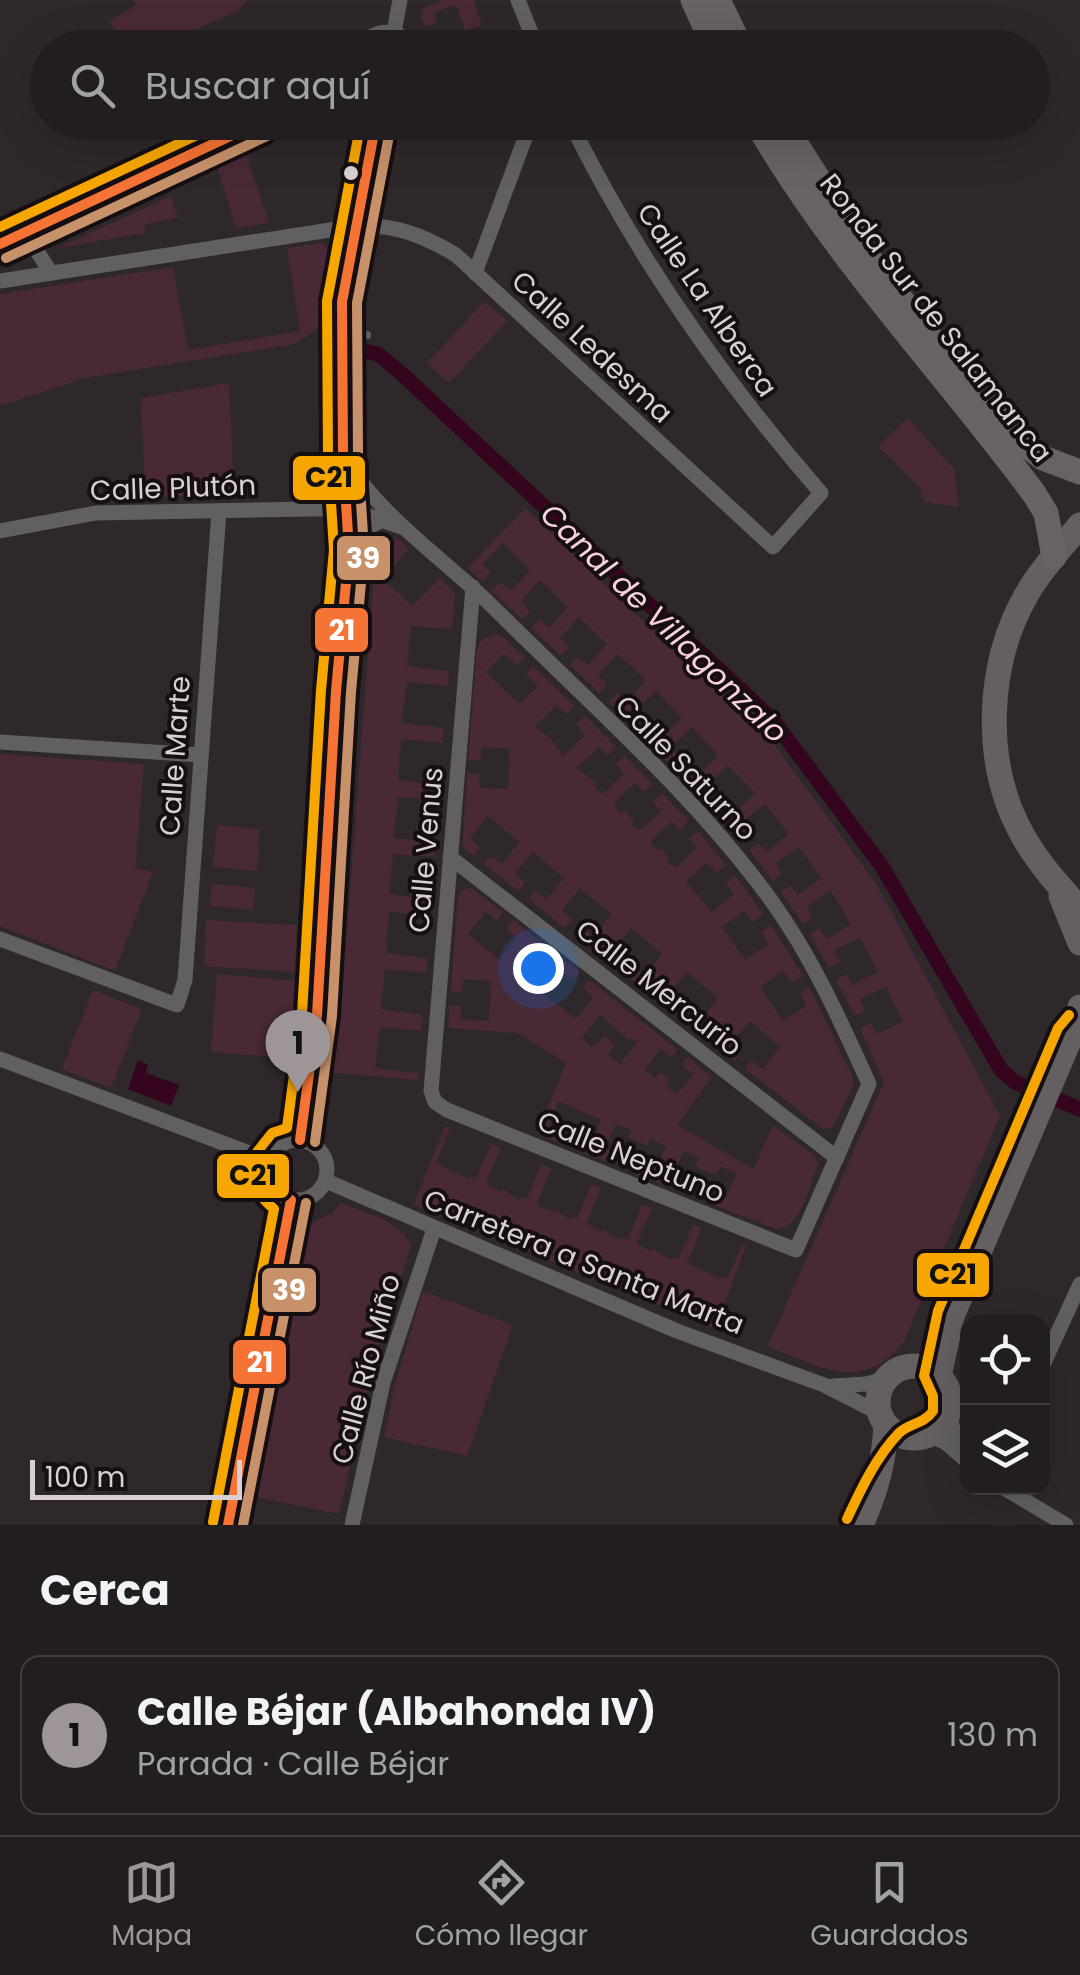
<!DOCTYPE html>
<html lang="es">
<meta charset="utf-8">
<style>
:root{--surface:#221e20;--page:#2e2b2d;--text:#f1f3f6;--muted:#a2a2a5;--line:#3f3c3e;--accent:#9e9598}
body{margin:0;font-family:Poppins,sans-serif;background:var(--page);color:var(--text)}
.controls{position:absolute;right:30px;bottom:30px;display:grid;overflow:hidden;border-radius:20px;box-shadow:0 10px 40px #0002}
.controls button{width:90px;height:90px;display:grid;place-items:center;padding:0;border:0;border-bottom:2px solid var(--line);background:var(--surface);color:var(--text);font:50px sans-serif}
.scale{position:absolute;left:30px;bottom:25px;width:212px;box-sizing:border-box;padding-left:10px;border:5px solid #dad0d3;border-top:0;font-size:28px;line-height:35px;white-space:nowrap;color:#dad0d3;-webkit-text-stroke:8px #160f12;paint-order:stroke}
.you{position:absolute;left:538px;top:968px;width:35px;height:35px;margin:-25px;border:8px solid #fff;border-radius:50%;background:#1a73e8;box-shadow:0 0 0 15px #1a73e833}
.badge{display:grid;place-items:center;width:65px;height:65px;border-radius:50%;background:var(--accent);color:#111;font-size:32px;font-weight:700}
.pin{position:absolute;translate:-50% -82px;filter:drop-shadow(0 2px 5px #0008)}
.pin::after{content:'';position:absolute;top:52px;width:35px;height:30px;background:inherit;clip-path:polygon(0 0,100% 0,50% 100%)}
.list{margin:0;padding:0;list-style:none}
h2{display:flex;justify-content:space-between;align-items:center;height:130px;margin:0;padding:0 40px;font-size:42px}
h2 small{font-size:32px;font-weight:400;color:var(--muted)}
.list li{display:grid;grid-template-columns:65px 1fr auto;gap:30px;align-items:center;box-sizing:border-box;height:160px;margin:0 20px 20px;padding:0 20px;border:2px solid var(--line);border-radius:20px}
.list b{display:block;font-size:38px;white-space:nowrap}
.list p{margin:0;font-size:32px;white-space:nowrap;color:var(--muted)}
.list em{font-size:32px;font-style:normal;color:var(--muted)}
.icon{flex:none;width:55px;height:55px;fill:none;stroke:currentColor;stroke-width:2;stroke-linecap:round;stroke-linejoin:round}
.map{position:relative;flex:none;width:1080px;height:1525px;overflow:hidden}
.search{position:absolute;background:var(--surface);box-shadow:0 10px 40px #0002;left:30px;right:30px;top:30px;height:110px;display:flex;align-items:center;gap:25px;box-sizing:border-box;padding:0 35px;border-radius:55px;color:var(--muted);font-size:38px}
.sheet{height:310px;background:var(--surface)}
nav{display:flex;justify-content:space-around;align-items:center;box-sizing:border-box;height:140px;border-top:2px solid var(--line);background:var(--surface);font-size:28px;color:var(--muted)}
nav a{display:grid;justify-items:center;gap:5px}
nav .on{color:var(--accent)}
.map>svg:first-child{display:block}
.green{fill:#492936;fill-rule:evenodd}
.water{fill:#35041e}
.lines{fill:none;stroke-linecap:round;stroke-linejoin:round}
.canal{stroke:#35041e;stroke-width:15}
.service{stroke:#625f60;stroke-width:8}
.minor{stroke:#625f60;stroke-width:15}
.primary{stroke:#645f61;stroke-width:25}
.trunk{stroke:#676264;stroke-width:25}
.bus-1-casing{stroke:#160f12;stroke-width:18}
.bus-2-casing{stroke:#160f12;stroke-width:18}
.bus-3-casing{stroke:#160f12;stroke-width:18}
.bus-1{stroke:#f57335;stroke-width:10}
.bus-2{stroke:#c7916a;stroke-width:10}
.bus-3{stroke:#f7a600;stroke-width:10}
.bus-dot{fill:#dad0d3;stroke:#160f12;stroke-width:4}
.labels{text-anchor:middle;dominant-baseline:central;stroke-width:8;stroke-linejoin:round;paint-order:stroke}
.street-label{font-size:28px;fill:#dad0d3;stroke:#160f12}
.water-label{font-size:30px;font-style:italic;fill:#f8d0df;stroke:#160f12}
.line-badge{stroke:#160f12;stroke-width:4}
.badge-label{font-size:28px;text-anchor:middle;font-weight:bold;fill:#fff}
.pale-badge-label{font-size:28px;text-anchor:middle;font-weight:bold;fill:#111}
</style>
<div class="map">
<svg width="1080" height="1525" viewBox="0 0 1080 1525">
<rect width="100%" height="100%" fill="#2e282a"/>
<g class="green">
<path d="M134 0H247L239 10 157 47H125L109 22 136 5Z"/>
<path d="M443 0H473L482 25 465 31 456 5 434 12 437 23 425 27 421 17 423 8Z"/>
<path d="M245 150 269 223 236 228 216 163Z"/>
<path d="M171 196 178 218 145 224V233L57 248Z"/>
<path d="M320 243 326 247 329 253 318 328 295 344 85 378 0 406V294L173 267 188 350 300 331 287 248Z"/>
<path d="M485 301 507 321 449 383 427 363Z"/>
<path d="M229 383 234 495 145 497 141 398Z"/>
<path d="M908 418 955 470 958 507 924 502 920 487 878 446Z"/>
<path d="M525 508 641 619 702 672 776 747 877 885 1000 1116 904 1342C862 1395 818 1366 768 1346L884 1082 860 1028 871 1023 877 1034 903 1021 886 987 860 999 865 1011 855 1016 836 980 846 974 853 985 878 972 860 938 834 950 840 962 829 968 810 935 819 928 827 939 851 924 831 891 806 906 813 917 803 924 781 892 790 885 798 895 821 878 799 847 776 863 782 874 773 881 749 850 758 843 767 852 789 834 765 804 742 822 750 833 741 840 716 812 725 804 734 813 755 793 728 765 708 784 716 794 708 802 680 774 689 766 698 775 718 755 692 727 671 747 680 757 671 765 644 738 652 729 662 738 682 718 656 691 635 710 643 720 635 728 609 702 617 693 627 702 646 680 618 654 598 675 607 685 599 693 570 665 578 657 588 665 607 644 579 617 560 638 569 648 561 656 531 628 539 619 549 628 568 607 540 580 521 601 530 611 522 619 492 591 501 582 511 591 530 570 503 543 482 564 491 573 483 582 468 568Z"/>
<path d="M390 537 400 540 409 549 383 579 412 606 440 578 455 594 452 629 411 626 407 666 449 671 448 686 407 682 402 723 444 728 443 743 401 739 398 780 440 785 439 800 398 797 394 838 436 842 435 857 393 854 389 894 431 899 430 916 389 912 386 953 427 958 426 973 385 969 381 1009 423 1015 422 1031 380 1027 375 1068 418 1073V1080L333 1073 343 985 376 546 382 539Z"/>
<path d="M495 634 503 637 524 657 517 665 504 654 486 672 519 704 538 686 526 674 533 666 575 706 566 714 556 705 535 726 551 739 563 756 585 735 576 724 585 716 616 747 607 755 599 747 577 768 596 783V789L603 794 624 774 616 764 625 756 652 784 644 792 635 783 614 803 619 812 624 811 633 820 632 825 640 830 661 811 653 801 662 793 689 821 681 830 672 821 651 841 655 849H661L668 857V863L677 868 697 848 689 839 698 831 726 865 717 873 707 863 686 881 712 912 734 894 726 883 735 875 763 914 753 922 744 911 722 927 745 960 768 944 761 932 771 925 803 976 792 982 783 971 760 987 783 1021 806 1006 800 993 809 987 852 1075 853 1085 833 1128 823 1129 745 1069 751 1061 763 1069 780 1047 750 1021 731 1043 741 1053 735 1061 683 1020 689 1012 701 1020 718 998 687 972 669 994 679 1003 672 1012 627 976 633 968 645 976 662 954 631 928 613 950 623 959 616 968 575 936 582 928 594 936 611 914 580 888 562 910 572 920 565 928 529 899 535 891 547 899 564 878 533 852 515 873 525 883 518 891 484 864 490 856 502 864 519 842 488 816 470 838 480 848 474 856 463 847 467 773 479 774 480 788 508 789 510 749 482 747 480 761 468 760 477 648 482 639Z"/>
<path d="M0 754 144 764 135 868 153 872 115 971 0 926Z"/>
<path d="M217 825 260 829 257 871 213 867Z"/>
<path d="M212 884 255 888 253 910 210 906Z"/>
<path d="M471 888 503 912 497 920 485 912 468 934 500 960 517 938 507 928 513 920 579 972 573 980 561 972 544 994 576 1019 594 997 583 988 589 980 678 1050 672 1057 660 1049 645 1070 655 1078 660 1072 670 1080 666 1086 677 1094 693 1074 682 1065 688 1057 712 1077 677 1125 754 1169 773 1125 815 1156 818 1165C809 1185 801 1230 776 1229L704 1201 708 1192 726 1198 736 1173 720 1166 716 1175 695 1167 699 1158 683 1152 672 1177 689 1184 684 1193 636 1174 640 1163 656 1169 666 1146 651 1139 648 1146 628 1137 631 1130 616 1124 605 1148 621 1155 616 1165 571 1148 576 1137 592 1143 601 1120 559 1101 548 1125 564 1132 559 1143 537 1134 566 1063 517 1033 448 1028 450 1005 461 1006V1020L489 1021 491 981 464 979 461 993 451 992 458 897 463 890ZM601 1015 628 1040 631 1038 637 1042 620 1064 608 1055 615 1045 605 1036 592 1048 582 1037Z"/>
<path d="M206 920 297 925 294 972 204 966Z"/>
<path d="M217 974 295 981 288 1058 211 1052Z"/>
<path d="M93 990 142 1009 111 1088 62 1069Z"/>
<path d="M445 1126 450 1128 436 1163 469 1179 471 1176 476 1179 491 1144 501 1148 486 1183 500 1192 502 1189 519 1200 521 1197 527 1199 541 1164 551 1168 537 1203 542 1208 557 1211 570 1220 572 1217 577 1219 592 1184 601 1188 587 1223 601 1232 603 1229 620 1240 622 1237 628 1239 642 1205 652 1208 637 1243 651 1252 653 1249 671 1260 672 1257 678 1259 693 1225 702 1228 687 1263 721 1279 722 1277 728 1278 742 1245 746 1246 715 1329 414 1204Z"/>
<path d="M340 1203C365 1213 401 1220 411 1246L375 1356 339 1514 256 1497 309 1224 331 1214Z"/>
<path d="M423 1291 513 1325 467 1456 384 1437 394 1388Z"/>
</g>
<path class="water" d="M138 1060 148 1065 146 1073 179 1085 171 1106 128 1089Z"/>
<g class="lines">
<path class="canal" d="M359 350 378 354 401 373 773 720 881 865 1001 1070 1015 1082 1080 1109"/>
<path class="service" d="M342 331 367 335"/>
<g class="minor">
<path d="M518 0 537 48"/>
<path d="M394 32 400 0"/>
<path d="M359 48C375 27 398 27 414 48"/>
<path d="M33 228 35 248 51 273"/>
<path d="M0 244 261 122"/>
<path d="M475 273 531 122"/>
<path d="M0 281 356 226C394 224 423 235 456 255L773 547 821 493C722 379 637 258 570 122"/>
<path d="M343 456C379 516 443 558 492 606 587 701 695 794 773 903 813 959 841 1022 869 1084L796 1250 447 1110 435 1102 431 1091 473 587"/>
<path d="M0 531 96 513 310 509H349L401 527"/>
<path d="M349 544 363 530 382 520"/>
<path d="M0 742 200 755"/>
<path d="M450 857 837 1158"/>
<path d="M0 939 177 1005 185 980 219 511"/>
<path d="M0 1059 268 1160"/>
<circle cx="297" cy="1170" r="30"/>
<path d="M300 1140 317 1015 336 691 349 550 343 456 342 302 376 122"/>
<path d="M326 1181 677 1331 824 1385 879 1413"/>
<path d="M1042 1367 1080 1284"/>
<path d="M833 1386 866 1384 885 1379"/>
<path d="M948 1413 961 1453"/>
<path d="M928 1435 945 1442 968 1462"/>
<path d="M1004 1488 1066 1525"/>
<path d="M228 1525 291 1200"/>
<path d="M352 1525 383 1383 434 1229"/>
</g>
<g class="primary">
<path d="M1080 525C1062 547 1042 568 1028 592 986 663 982 764 1023 836 1038 863 1059 886 1080 909"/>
<path d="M1061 896 1080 943"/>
<circle cx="914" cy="1402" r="36"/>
<path d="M939 1376 952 1316 1072 1034 1080 1007"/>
<path d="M861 1525C876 1491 884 1463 886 1425"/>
</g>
<g class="trunk">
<path d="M693 0 715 48"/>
<path d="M718 0 741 48"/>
<path d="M756 122C836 260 942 369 1035 495L1046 513 1054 557"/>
<path d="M782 122 865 253 941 351 1021 441 1043 458 1080 472"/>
</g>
<defs>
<g id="bus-1">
<path d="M0 244 260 122"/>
<path d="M300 1140 317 1015 336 691 349 550 343 456 342 302 376 122"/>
<path d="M228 1525 291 1200"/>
</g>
<g id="bus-2">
<path d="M6 258 267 136"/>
<path d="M315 1142 332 1016 351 692 364 550 358 455 357 303 391 125"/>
<path d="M243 1525 306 1203"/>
</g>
<g id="bus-3">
<path d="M0 227 225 122"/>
<path d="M847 1519C861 1489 876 1457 899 1433 910 1423 924 1424 933 1411V1396L924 1376 938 1311 1058 1028 1069 1015"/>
<path d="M213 1522 274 1209C256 1195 251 1179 253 1157L272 1133 287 1128 302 1014 321 690 334 550 328 456 327 301 361 122"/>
</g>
</defs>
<use href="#bus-1" class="bus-1-casing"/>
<use href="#bus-2" class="bus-2-casing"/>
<use href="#bus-3" class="bus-3-casing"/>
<use href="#bus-1" class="bus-1"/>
<use href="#bus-2" class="bus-2"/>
<use href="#bus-3" class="bus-3"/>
</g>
<circle class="bus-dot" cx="351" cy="173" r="9"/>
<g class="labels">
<g class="street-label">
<text transform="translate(707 300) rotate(56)">Calle La Alberca</text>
<text transform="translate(936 318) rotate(52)">Ronda Sur de Salamanca</text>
<text transform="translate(592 347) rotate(43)">Calle Ledesma</text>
<text transform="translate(173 488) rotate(-2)">Calle Plutón</text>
<text transform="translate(175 756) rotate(-86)">Calle Marte</text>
<text transform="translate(686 768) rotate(46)">Calle Saturno</text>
<text transform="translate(426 850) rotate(-85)">Calle Venus</text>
<text transform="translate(659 988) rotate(38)">Calle Mercurio</text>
<text transform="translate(631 1157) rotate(22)">Calle Neptuno</text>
<text transform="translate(584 1262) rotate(22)">Carretera a Santa Marta</text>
<text transform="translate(366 1369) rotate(-75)">Calle Río Miño</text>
</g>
<g class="water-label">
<text transform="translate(664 623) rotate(44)">Canal de Villagonzalo</text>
</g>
</g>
<g class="line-badge">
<rect x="291" y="454" width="76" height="48" rx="10" fill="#f7a600"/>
<rect x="335" y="534" width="57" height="48" rx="10" fill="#c7916a"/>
<rect x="313" y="606" width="57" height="48" rx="10" fill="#f57335"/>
<rect x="215" y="1152" width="76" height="48" rx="10" fill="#f7a600"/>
<rect x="915" y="1251" width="76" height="48" rx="10" fill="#f7a600"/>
<rect x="260" y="1266" width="58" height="48" rx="10" fill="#c7916a"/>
<rect x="231" y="1338" width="57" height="48" rx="10" fill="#f57335"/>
</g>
<g class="badge-label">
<text x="363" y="568">39</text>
<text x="342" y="640">21</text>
<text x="289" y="1300">39</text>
<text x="260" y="1372">21</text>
</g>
<g class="pale-badge-label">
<text x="329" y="487">C21</text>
<text x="253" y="1185">C21</text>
<text x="953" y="1284">C21</text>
</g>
</svg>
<div class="controls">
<button><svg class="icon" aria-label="locate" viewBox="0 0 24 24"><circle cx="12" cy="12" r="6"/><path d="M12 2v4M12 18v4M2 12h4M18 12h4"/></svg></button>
<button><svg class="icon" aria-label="layers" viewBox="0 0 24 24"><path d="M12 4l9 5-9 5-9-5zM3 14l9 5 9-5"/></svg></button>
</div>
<div class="scale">100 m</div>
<div class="you"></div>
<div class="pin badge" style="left:298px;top:1092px">1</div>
<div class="search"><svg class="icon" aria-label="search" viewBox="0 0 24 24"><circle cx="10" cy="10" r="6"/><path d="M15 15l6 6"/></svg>Buscar aquí</div>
</div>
<section class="sheet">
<h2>Cerca<small></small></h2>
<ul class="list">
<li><span class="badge">1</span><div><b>Calle Béjar (Albahonda IV)</b><p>Parada · Calle Béjar</p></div><em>130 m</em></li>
</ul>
</section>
<nav>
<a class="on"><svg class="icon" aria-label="map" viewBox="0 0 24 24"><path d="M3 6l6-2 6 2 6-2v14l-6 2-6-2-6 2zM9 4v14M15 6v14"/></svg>Mapa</a>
<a><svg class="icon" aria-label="directions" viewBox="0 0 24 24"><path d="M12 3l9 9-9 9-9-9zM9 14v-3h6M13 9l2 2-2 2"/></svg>Cómo llegar</a>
<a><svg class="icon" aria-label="saved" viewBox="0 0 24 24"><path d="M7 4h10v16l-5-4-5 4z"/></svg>Guardados</a>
</nav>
